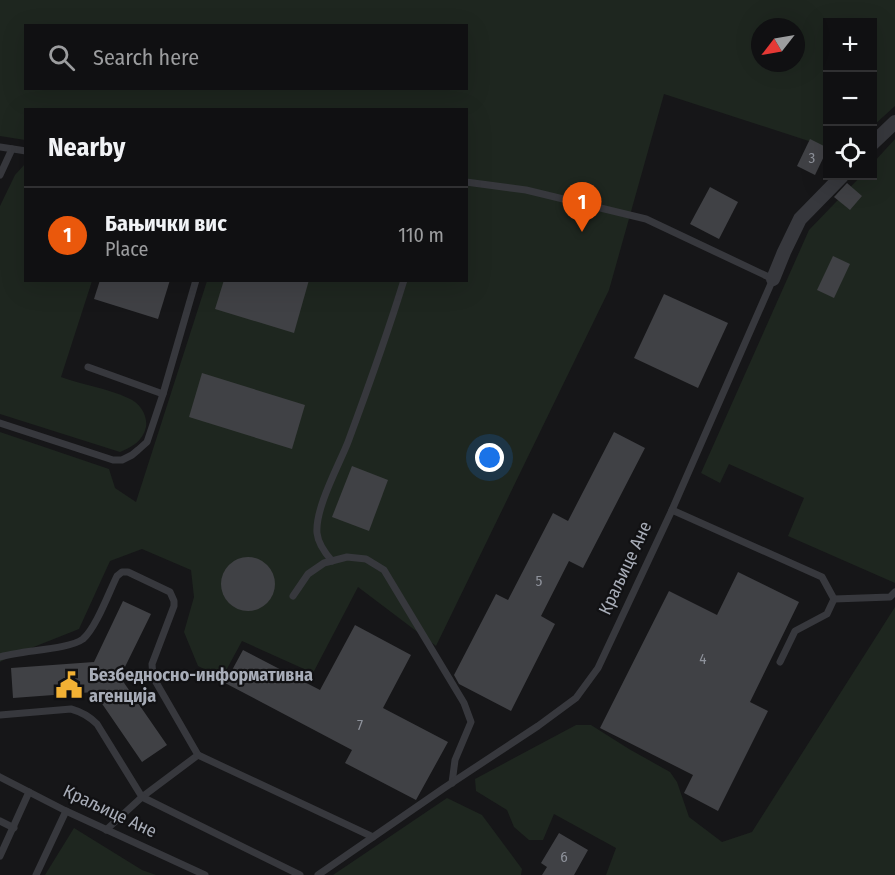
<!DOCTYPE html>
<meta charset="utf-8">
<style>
:root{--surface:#101012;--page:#1e1e20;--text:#f1f3f6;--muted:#9c9d9f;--line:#303032;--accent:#ea580c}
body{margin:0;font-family:"Fira Sans Condensed",sans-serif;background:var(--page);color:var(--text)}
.controls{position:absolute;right:18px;top:18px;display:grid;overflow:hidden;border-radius:0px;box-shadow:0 6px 24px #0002}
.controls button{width:54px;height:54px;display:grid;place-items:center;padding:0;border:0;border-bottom:2px solid var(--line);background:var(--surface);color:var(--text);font:30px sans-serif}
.compass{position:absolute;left:751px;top:18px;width:54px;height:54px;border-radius:50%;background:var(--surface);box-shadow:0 6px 24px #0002;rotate:239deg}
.you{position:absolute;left:490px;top:458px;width:21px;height:21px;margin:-15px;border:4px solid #fff;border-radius:50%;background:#1a73e8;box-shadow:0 0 0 9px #1a73e833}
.badge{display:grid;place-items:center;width:39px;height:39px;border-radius:50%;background:var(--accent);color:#fff;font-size:20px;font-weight:700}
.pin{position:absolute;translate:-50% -50px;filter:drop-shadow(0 2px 3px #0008)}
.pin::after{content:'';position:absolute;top:32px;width:21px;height:18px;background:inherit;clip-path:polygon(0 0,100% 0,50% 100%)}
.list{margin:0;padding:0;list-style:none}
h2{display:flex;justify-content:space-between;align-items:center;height:78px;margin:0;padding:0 24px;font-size:26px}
h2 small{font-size:20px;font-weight:400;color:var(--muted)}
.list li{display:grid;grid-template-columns:39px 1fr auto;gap:18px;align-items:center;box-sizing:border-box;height:96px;padding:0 24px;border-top:2px solid var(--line)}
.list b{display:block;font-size:22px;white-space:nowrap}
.list p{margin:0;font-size:20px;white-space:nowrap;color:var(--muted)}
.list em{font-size:20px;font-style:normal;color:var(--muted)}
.icon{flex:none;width:33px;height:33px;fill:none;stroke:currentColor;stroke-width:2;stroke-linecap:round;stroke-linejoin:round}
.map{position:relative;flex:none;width:895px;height:875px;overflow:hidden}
.search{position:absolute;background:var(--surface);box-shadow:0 6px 24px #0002;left:24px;top:24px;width:444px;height:66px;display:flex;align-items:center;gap:15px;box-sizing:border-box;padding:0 21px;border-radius:0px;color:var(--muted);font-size:22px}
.panel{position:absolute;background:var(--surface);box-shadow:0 6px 24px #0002;left:24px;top:108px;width:444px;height:174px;border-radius:0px}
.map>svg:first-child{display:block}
.green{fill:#1e261f;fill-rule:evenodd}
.building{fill:#404145}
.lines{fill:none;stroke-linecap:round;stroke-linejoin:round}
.lane{stroke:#37383d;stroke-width:7}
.street{stroke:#37383d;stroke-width:14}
.labels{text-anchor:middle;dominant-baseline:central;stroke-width:4.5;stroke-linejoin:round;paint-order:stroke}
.number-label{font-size:15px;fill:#8e929b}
.street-label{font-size:18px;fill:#a8adb8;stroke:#111113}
.poi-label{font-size:18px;font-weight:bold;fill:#a8adb8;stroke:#111113;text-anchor:start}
</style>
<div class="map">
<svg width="895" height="875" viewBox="0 0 895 875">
<rect width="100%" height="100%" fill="#161618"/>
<g class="green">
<path d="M0 0H895V106L873 126 872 22H828L827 147 664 94 609 290 436 646 358 587 313 673 242 641 222 678 198 666 184 632 194 597 191 570 142 549 110 561 79 629 11 656 0 662V432L109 469 115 488 136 502 207 281 466 280V110H26L25 140 0 136ZM26 26H466V88H26ZM760 27H796V63H760Z"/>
<path d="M895 139V583L788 536 804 498 729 464 720 483 701 473 809 230 861 176H872L873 163Z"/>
<path d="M25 164 26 280 92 281 61 377C82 385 107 388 128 398 139 402 148 415 146 427 143 441 132 447 120 452L0 414V206L15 175Z"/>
<path d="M895 607V875H606L616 848 554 814 543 840H529L514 827 507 810 476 791 475 779 576 725H591L629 749 670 772 677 782 689 817 722 842 752 832Z"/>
<path d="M447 798 482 815 522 869 521 875H333Z"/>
<path d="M74 828 142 870 156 875H45Z"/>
</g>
<g class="building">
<path d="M810 139 828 148 815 175 797 166Z"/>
<path d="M847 183 862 196 850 210 834 197Z"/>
<path d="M710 187 738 202 719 239 690 224Z"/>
<path d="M833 256 850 264 834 298 817 290Z"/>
<path d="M100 280H170L158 319 94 299Z"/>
<path d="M224 280H309L294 333 215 309Z"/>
<path d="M664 294 728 323 698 388 634 358Z"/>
<path d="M202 373 305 405 292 449 189 417Z"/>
<path d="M614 432 645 448 583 568 569 561 541 616 555 624 511 711 459 684 454 675 496 594 508 600 553 513 568 521Z"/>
<path d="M352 466 388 480 369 531 332 517Z"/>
<circle cx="248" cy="584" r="27"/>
<path d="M738 572 799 602 750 702 768 711 718 811 684 793 693 775 600 728 669 591 717 615Z"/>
<path d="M123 601 151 614 120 677 167 745 142 762 94 692 13 698 11 668 94 662Z"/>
<path d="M355 625 411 655 383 708 448 742 416 800 345 763 352 750 225 683 243 650 320 690Z"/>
<path d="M559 833 588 850 574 875H542L547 867 541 863Z"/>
</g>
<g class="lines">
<g class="lane">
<path d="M0 147 26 151"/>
<path d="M0 175 12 149"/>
<path d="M88 367 163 394"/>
<path d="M0 423 113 460H122L132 455 138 450 147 442 163 394 196 280"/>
<path d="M672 510 822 577 834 599 827 614 795 631 780 662"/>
<path d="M332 561C325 553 318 543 317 533 315 508 339 465 348 442 368 388 387 335 404 280"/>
<path d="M293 596 308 574 324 563 347 557 366 559 384 570 464 703 471 722 455 760 452 783"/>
<path d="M834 599 890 597 895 592"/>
<path d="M0 657C21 650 68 650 83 639 96 628 109 592 117 576L122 572H128L170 592 174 601V606L152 664 153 677 198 755 142 797 106 830"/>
<path d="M0 715 71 709C82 712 89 716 97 724L142 797 300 875"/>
<path d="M198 755 373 837"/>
<path d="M0 777 66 811 205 875"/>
<path d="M0 821 14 828"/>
<path d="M0 856 29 792"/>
<path d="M36 875 66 811"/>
<path d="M318 875 444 788 538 726 576 698 598 668 672 510 773 279 646 219 526 190 466 182"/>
</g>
<g class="street">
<path d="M872 144 895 122"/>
<path d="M773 279 784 252 800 219 842 176"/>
</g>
</g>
<defs>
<symbol id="civic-bare" viewBox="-9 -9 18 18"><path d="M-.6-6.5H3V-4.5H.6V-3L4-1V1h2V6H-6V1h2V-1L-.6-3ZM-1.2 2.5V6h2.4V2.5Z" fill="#f2b134" stroke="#111113" stroke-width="2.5" paint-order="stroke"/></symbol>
</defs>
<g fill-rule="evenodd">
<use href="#civic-bare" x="50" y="666" width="38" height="38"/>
</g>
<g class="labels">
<g class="number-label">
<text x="812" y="158">3</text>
<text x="539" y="581">5</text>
<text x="703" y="659">4</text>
<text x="360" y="725">7</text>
<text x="564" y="857">6</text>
</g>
<g class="street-label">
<text transform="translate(625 568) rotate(-65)">Краљице Ане</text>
<text transform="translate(110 811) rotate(25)">Краљице Ане</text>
</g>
<g class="poi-label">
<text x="89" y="675">Безбедносно-информативна<tspan x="89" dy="21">агенција</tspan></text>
</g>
</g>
</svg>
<div class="controls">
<button>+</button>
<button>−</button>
<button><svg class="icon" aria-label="locate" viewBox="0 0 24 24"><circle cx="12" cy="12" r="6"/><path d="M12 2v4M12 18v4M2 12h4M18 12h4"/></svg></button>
</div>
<svg class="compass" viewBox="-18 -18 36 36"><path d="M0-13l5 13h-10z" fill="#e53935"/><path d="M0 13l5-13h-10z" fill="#9c9d9f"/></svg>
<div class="you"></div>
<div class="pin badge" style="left:582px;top:232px">1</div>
<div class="search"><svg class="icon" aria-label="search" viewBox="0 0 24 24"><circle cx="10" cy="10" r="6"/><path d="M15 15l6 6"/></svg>Search here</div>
<section class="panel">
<h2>Nearby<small></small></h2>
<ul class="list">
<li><span class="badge">1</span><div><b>Бањички вис</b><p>Place</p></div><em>110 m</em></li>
</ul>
</section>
</div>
